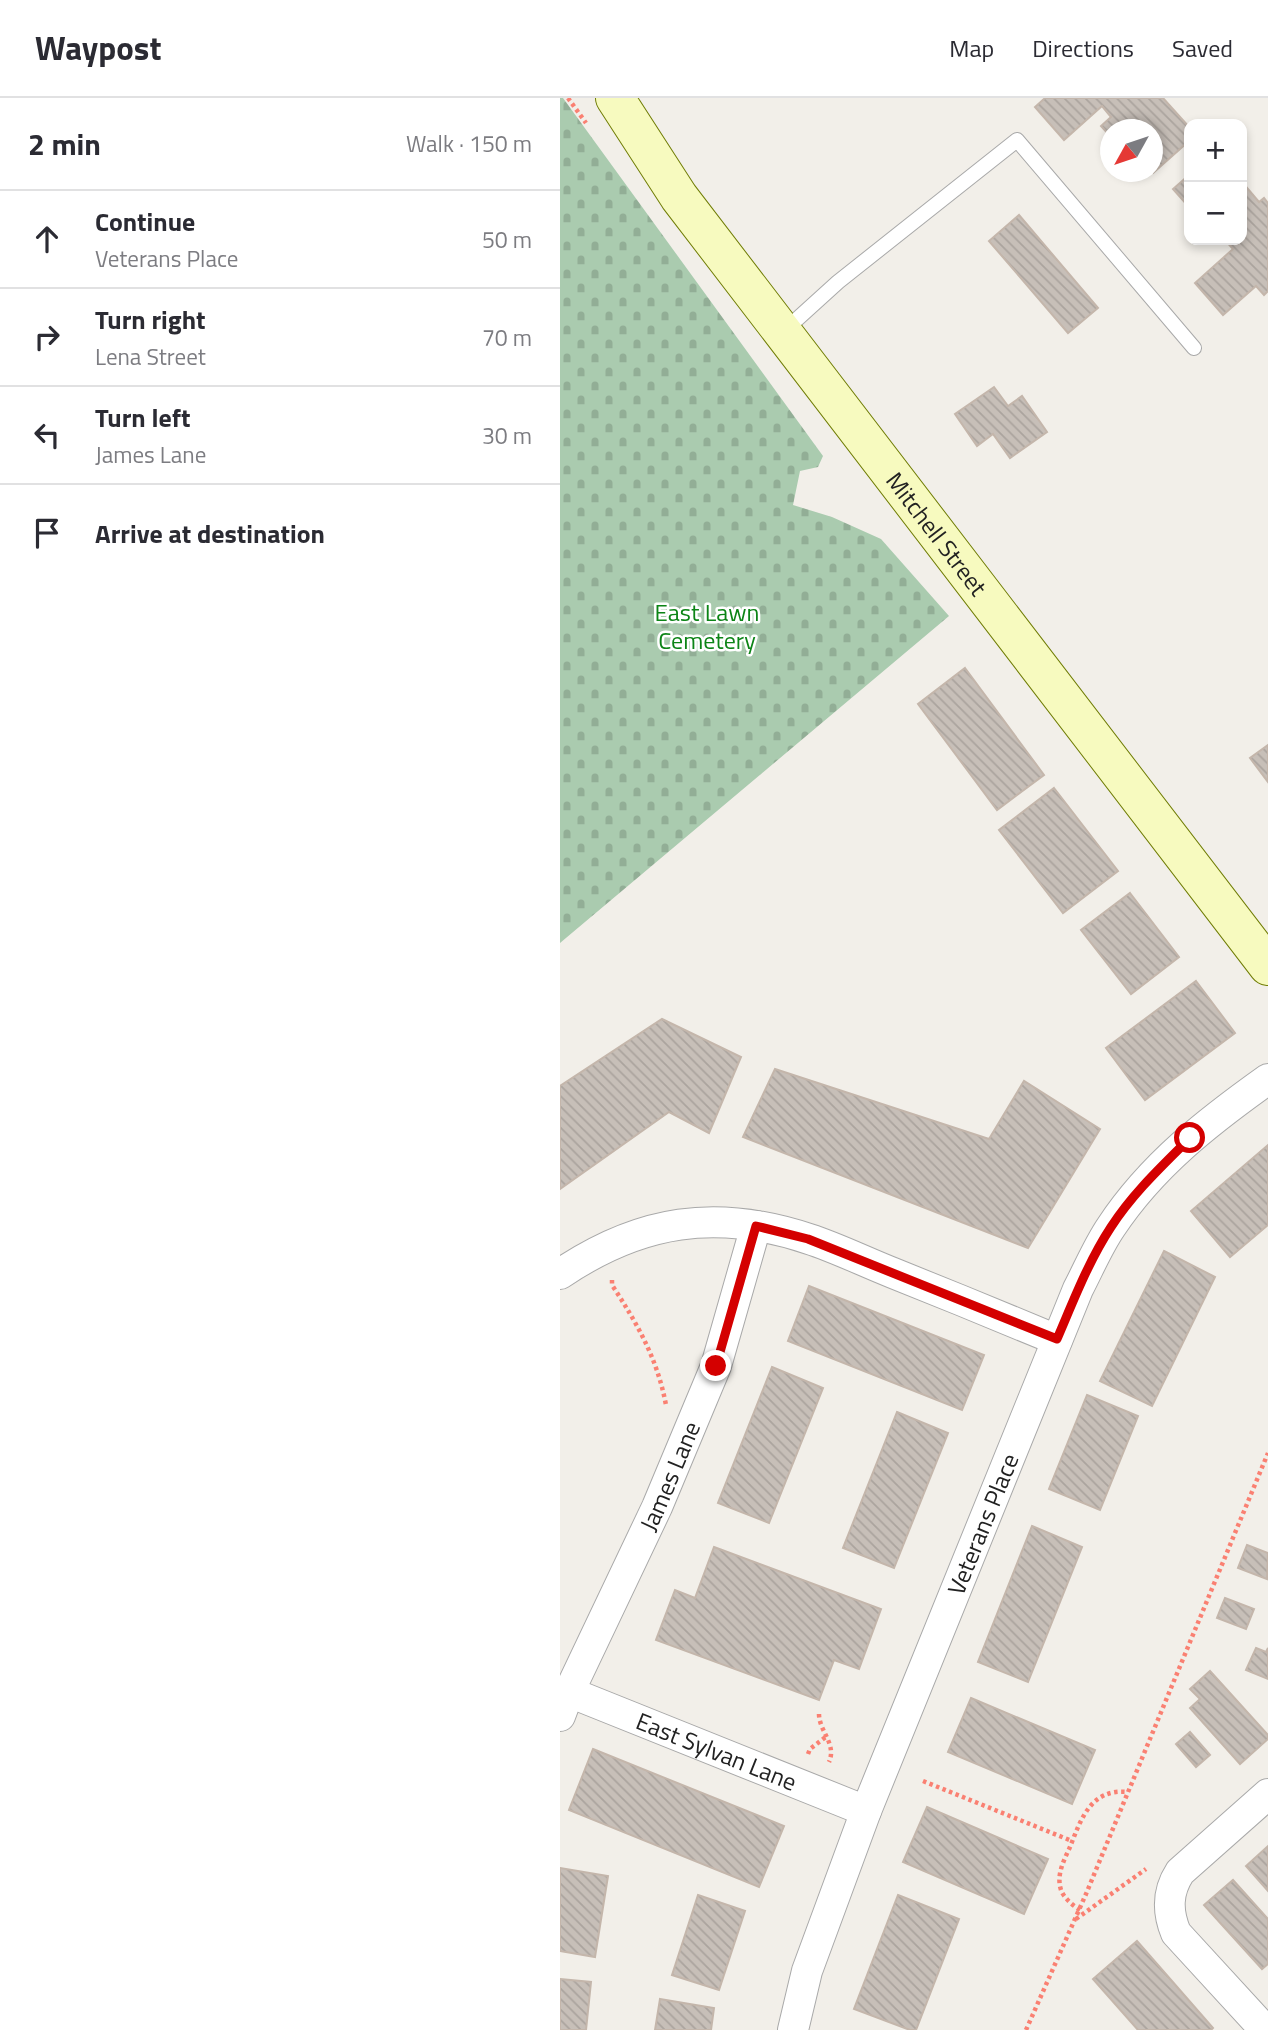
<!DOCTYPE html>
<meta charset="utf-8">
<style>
:root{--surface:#fff;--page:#f7f7f7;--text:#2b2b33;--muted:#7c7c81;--line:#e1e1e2}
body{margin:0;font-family:"Titillium Web",sans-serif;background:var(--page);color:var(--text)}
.controls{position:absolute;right:21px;top:21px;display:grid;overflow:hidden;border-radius:14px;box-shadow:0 4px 10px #0003}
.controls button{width:63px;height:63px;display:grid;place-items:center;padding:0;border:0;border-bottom:2px solid var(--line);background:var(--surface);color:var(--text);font:35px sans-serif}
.compass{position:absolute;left:540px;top:21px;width:63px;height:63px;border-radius:50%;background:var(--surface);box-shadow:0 4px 10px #0003;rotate:230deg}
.stop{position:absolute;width:21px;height:21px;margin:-16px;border:5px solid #d40000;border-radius:50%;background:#fff}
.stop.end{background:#d40000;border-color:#fff;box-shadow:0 2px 7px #0008}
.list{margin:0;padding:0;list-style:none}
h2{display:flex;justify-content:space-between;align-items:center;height:91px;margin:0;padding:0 28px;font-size:30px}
h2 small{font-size:23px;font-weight:400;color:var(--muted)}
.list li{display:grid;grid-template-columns:46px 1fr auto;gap:21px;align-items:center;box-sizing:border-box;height:98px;padding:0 28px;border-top:2px solid var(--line)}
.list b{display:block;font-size:26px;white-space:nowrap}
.list p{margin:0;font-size:23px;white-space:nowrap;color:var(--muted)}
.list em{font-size:23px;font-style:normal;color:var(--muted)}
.icon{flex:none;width:38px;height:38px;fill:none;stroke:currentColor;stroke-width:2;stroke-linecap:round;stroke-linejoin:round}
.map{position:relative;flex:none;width:708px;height:1932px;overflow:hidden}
header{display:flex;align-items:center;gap:42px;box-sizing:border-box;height:98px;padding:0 35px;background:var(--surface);border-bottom:2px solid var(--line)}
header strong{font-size:33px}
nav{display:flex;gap:38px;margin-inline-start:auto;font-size:24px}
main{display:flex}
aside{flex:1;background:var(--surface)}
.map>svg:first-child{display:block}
.cemetery{fill:url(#cemetery-stones)}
.building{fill:url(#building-back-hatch);stroke:#c4b6ab;stroke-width:2}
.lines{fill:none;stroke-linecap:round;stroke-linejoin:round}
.lane-casing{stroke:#a9a9a9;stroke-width:16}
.street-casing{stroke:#a9a9a9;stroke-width:32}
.secondary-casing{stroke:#707d05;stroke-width:40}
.path{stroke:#fa8072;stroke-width:4.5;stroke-dasharray:3.5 3.5;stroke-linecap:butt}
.lane{stroke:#fff;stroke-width:14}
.street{stroke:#fff;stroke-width:30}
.secondary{stroke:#f7fabf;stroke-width:38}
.route{stroke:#d40000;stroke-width:9}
.labels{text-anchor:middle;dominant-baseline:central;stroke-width:5;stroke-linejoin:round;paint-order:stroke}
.street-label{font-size:24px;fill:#222;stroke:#fff}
.park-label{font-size:24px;fill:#0c8416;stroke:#fff}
</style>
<header>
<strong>Waypost</strong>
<nav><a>Map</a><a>Directions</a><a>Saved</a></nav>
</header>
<main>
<aside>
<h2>2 min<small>Walk · 150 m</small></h2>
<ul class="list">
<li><svg class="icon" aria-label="ahead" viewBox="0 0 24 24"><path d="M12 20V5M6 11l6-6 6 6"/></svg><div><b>Continue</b><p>Veterans Place</p></div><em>50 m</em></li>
<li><svg class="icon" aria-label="right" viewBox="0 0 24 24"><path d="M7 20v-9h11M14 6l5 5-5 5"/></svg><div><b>Turn right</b><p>Lena Street</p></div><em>70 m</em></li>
<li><svg class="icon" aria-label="left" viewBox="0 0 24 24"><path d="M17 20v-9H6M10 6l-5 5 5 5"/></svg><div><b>Turn left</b><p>James Lane</p></div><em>30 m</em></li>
<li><svg class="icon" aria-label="arrive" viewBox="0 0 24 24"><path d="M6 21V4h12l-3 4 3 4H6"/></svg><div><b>Arrive at destination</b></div></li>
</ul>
</aside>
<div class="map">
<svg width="708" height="1932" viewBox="0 0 708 1932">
<defs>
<pattern id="cemetery-stones" width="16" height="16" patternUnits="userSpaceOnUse" patternTransform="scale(1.75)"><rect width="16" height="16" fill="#aacbaf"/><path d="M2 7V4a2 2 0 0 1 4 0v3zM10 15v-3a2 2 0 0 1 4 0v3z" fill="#92ae96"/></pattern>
<pattern id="building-back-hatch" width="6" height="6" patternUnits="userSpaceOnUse" patternTransform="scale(1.75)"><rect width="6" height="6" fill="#c7bfb8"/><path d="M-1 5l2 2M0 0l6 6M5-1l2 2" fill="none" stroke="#aba49e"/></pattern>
</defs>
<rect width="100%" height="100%" fill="#f2efe9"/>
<path class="cemetery" d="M0 0H3L263 358 258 369 240 373 233 407 272 419 321 441 389 518 0 845Z"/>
<g class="building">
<path d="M485 0H603L629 29V43L594 74 592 32H550V38L541 28 551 19 542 8 504 42 475 9Z"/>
<path d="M629 77V109L613 91Z"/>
<path d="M682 84 699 104 704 100 708 105V193L704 197 696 188 663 217 635 185 673 151 665 142H682Z"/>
<path d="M459 117 538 210 508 235 429 143Z"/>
<path d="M434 289 448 308 462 298 487 334 450 360 433 336 417 348 395 316Z"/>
<path d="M405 570 484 677 437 712 358 606Z"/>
<path d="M708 647V684L690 660Z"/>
<path d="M494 690 558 773 503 815 439 732Z"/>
<path d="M570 795 619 859 571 896 521 832Z"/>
<path d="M636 883 675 935 585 1002 546 950Z"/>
<path d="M102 921 181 959 149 1035 109 1014 0 1091V988Z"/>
<path d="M215 971 429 1041 464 983 540 1031 468 1150 183 1039Z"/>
<path d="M708 1047V1127L670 1159 631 1113Z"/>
<path d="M604 1153 655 1179 592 1308 540 1283Z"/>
<path d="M249 1188 424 1257 402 1312 228 1243Z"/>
<path d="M212 1269 263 1290 209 1425 158 1405Z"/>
<path d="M527 1297 578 1318 540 1412 489 1391Z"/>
<path d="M337 1314 388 1335 334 1470 283 1450Z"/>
<path d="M472 1428 522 1449 468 1584 418 1564Z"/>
<path d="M687 1447 708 1455 707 1481 678 1470Z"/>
<path d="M154 1449 321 1511 299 1571 274 1562 259 1602 96 1542 115 1492 135 1500Z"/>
<path d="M665 1500 694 1511 686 1531 657 1520Z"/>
<path d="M696 1550 706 1554 708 1550V1581L686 1572Z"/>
<path d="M650 1573 708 1637V1641L680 1666 630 1610 640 1601 630 1591Z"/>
<path d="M411 1600 535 1652 512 1706 388 1654Z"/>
<path d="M630 1634 650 1657 636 1669 616 1646Z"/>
<path d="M33 1651 224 1728 199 1789 9 1712Z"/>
<path d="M367 1709 488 1761 464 1816 343 1764Z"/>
<path d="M708 1748V1793L686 1768Z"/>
<path d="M0 1770 48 1778 35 1859 0 1853Z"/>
<path d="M673 1782 708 1821V1866L702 1871 644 1807Z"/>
<path d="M138 1797 185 1813 159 1892 112 1877Z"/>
<path d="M338 1797 399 1821 356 1932H350L294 1911Z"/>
<path d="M577 1843 653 1930 651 1932H578L533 1881Z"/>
<path d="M0 1881 31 1884 26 1932H0Z"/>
<path d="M100 1901 154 1910 151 1932H95Z"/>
</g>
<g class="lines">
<defs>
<path id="lane" d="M224 233 278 184 457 42 634 250"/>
<g id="street">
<path d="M0 1176C80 1122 156 1110 249 1141 277 1150 305 1164 333 1175 388 1197 442 1219 497 1242"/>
<path id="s1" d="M9 1594 306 1713"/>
<path id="s2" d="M0 1618 9 1594 97 1409 156 1268 196 1128"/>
<path id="s3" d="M233 1932 247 1873 306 1713 518 1191C529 1170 538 1148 551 1129 592 1067 649 1023 708 981"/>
<path d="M705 1932 616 1835C607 1813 607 1794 620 1774L708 1696"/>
</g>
<g id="secondary">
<path id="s4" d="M55 0 119 99 708 868"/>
</g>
</defs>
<use href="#lane" class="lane-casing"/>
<use href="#street" class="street-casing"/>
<use href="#secondary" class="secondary-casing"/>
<g class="path">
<path d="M8 0 26 25"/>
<path d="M52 1182V1187C78 1227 97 1260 106 1307"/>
<path d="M259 1616C259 1633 277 1646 269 1664"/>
<path d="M248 1656 250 1651 267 1638"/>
<path d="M363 1683 512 1743"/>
<path d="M520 1812C512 1807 504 1800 501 1792 496 1777 504 1762 510 1749 521 1721 531 1690 568 1694"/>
<path d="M516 1821 586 1771"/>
<path d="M466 1932 526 1796 708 1355"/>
</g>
<use href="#lane" class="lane"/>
<use href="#street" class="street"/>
<use href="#secondary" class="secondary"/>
</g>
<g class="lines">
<path class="route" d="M156 1268 196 1128 248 1141 497 1241C513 1204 528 1164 551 1129 573 1095 602 1068 630 1040"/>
</g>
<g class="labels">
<g class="street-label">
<text stroke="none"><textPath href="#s4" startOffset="542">Mitchell Street</textPath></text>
<text stroke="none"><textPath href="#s2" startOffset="264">James Lane</textPath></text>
<text stroke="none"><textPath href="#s3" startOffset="541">Veterans Place</textPath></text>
<text stroke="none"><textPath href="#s1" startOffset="159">East Sylvan Lane</textPath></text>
</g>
<g class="park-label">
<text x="147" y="514">East Lawn<tspan x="147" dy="28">Cemetery</tspan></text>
</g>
</g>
</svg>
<div class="controls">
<button>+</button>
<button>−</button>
</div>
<svg class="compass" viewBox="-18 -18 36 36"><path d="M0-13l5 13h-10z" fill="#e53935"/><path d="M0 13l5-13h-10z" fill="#7c7c81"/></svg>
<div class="stop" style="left:630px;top:1040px"></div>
<div class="stop end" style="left:156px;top:1268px"></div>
</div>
</main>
